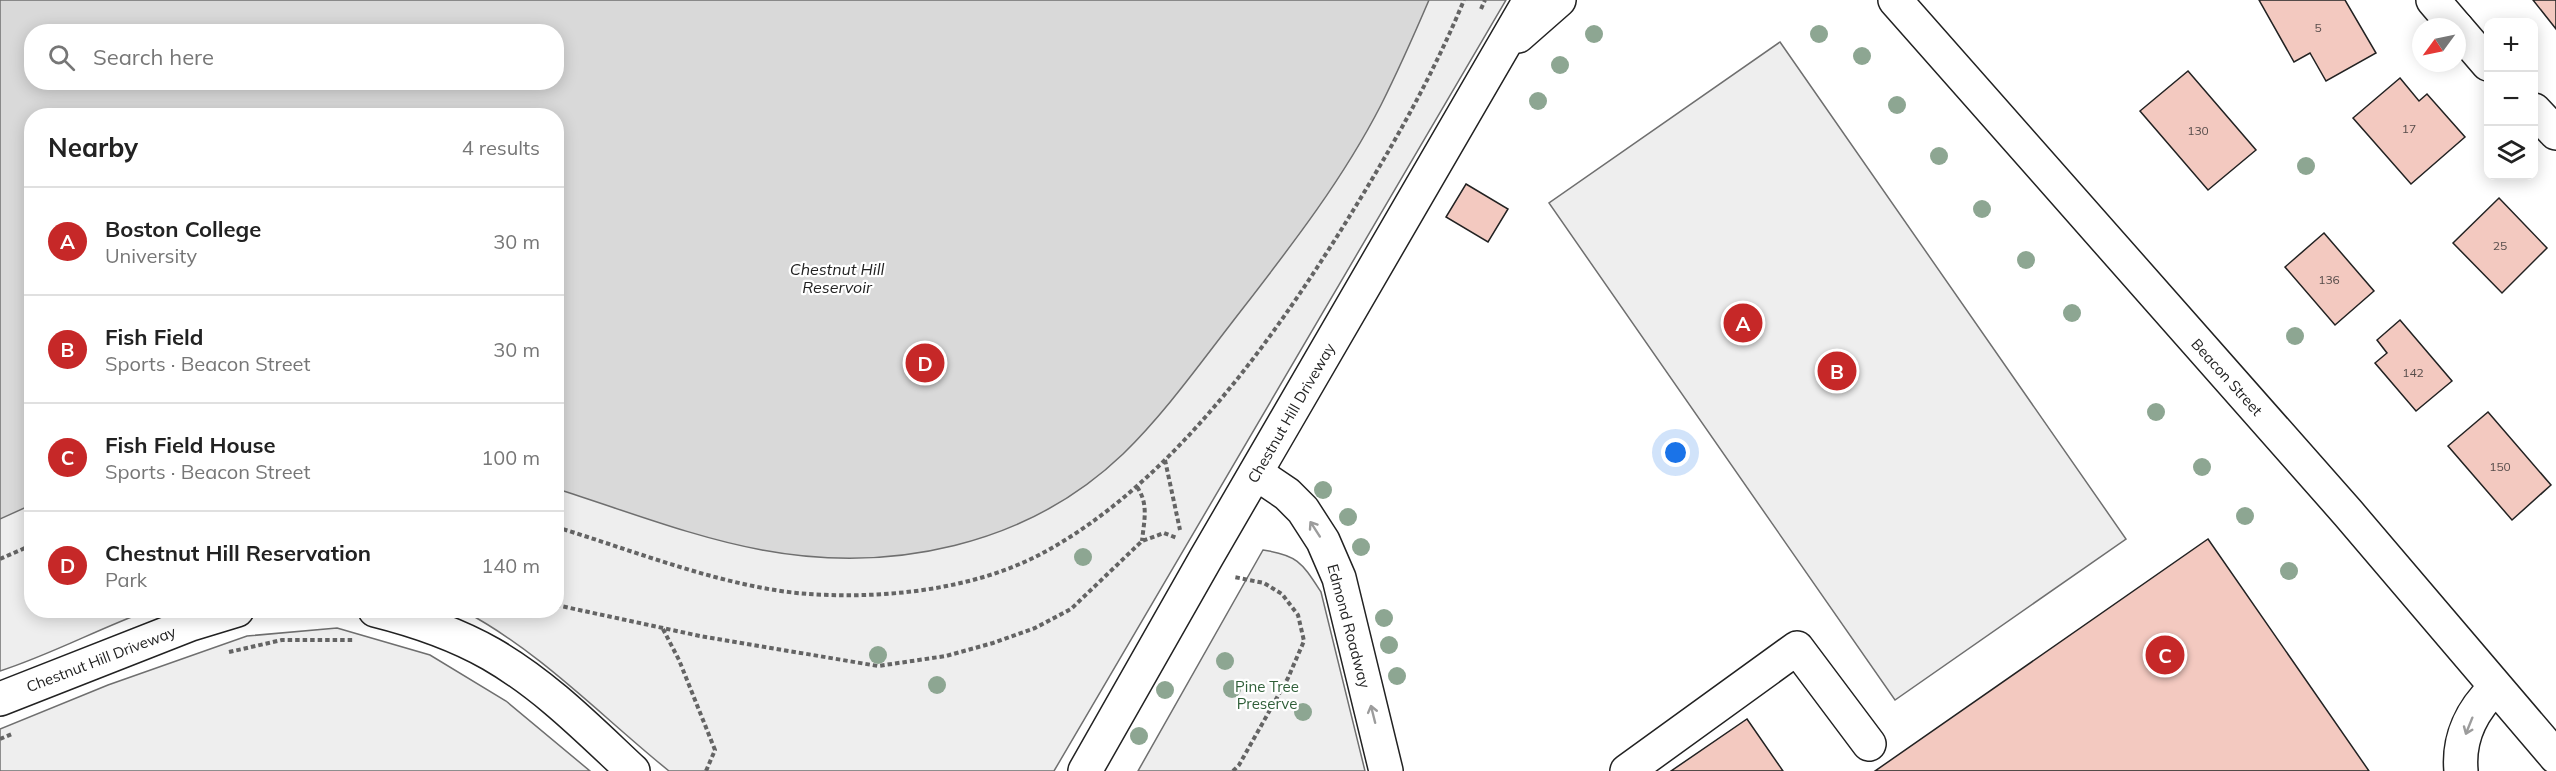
<!DOCTYPE html>
<meta charset="utf-8">
<style>
:root{--surface:#fff;--page:#f6f6f6;--text:#222;--muted:#767676;--line:#e0e0e0;--accent:#c62828}
body{margin:0;font-family:Mulish,sans-serif;background:var(--page);color:var(--text)}
.controls{position:absolute;right:18px;top:18px;display:grid;overflow:hidden;border-radius:12px;box-shadow:0 3px 15px #0003}
.controls button{width:54px;height:54px;display:grid;place-items:center;padding:0;border:0;border-bottom:2px solid var(--line);background:var(--surface);color:var(--text);font:30px sans-serif}
.compass{position:absolute;left:2412px;top:18px;width:54px;height:54px;border-radius:50%;background:var(--surface);box-shadow:0 3px 15px #0003;rotate:237deg}
.you{position:absolute;left:1676px;top:453px;width:21px;height:21px;margin:-15px;border:4px solid #fff;border-radius:50%;background:#1a73e8;box-shadow:0 0 0 9px #1a73e833}
.badge{display:grid;place-items:center;width:39px;height:39px;border-radius:50%;background:var(--accent);color:#fff;font-size:20px;font-weight:700}
.pin{position:absolute;translate:-50% -50%;border:3px solid #fff;box-shadow:0 2px 6px #0006}
.list{margin:0;padding:0;list-style:none}
h2{display:flex;justify-content:space-between;align-items:center;height:78px;margin:0;padding:0 24px;font-size:26px}
h2 small{font-size:20px;font-weight:400;color:var(--muted)}
.list li{display:grid;grid-template-columns:39px 1fr auto;gap:18px;align-items:center;box-sizing:border-box;height:108px;padding:0 24px;border-top:2px solid var(--line)}
.list b{display:block;font-size:22px;white-space:nowrap}
.list p{margin:0;font-size:20px;white-space:nowrap;color:var(--muted)}
.list em{font-size:20px;font-style:normal;color:var(--muted)}
.icon{flex:none;width:33px;height:33px;fill:none;stroke:currentColor;stroke-width:2;stroke-linecap:round;stroke-linejoin:round}
.map{position:relative;flex:none;width:2556px;height:771px;overflow:hidden}
.search{position:absolute;background:var(--surface);box-shadow:0 3px 15px #0003;left:24px;top:24px;width:540px;height:66px;display:flex;align-items:center;gap:15px;box-sizing:border-box;padding:0 21px;border-radius:24px;color:var(--muted);font-size:22px}
.panel{position:absolute;background:var(--surface);box-shadow:0 3px 15px #0003;left:24px;top:108px;width:540px;height:510px;border-radius:24px}
.map>svg:first-child{display:block}
.green{fill:#eee;stroke:#6f6f6f;stroke-width:1.5;fill-rule:evenodd}
.water{fill:#d9d9d9;stroke:#6f6f6f;stroke-width:1.5;fill-rule:evenodd}
.building{fill:#f3c9c0;stroke:#222;stroke-width:1.5}
.lines{fill:none;stroke-linecap:round;stroke-linejoin:round}
.minor-casing{stroke:#222;stroke-width:36}
.major-casing{stroke:#222;stroke-width:36}
.path{stroke:#646464;stroke-width:4;stroke-dasharray:4.5 3;stroke-linecap:butt}
.minor{stroke:#fff;stroke-width:33}
.major{stroke:#fff;stroke-width:33}
.tree{fill:#8da692}
.oneway{stroke:#9c9c9c}
.labels{text-anchor:middle;dominant-baseline:central;stroke-width:4.5;stroke-linejoin:round;paint-order:stroke}
.number-label{font-size:12px;fill:#564c4a}
.street-label{font-size:15px;fill:#222;stroke:#fff}
.park-label{font-size:15px;fill:#2f5e38;stroke:#fff}
.water-label{font-size:16px;font-style:italic;fill:#222;stroke:#fff}
</style>
<div class="map">
<svg width="2556" height="771" viewBox="0 0 2556 771">
<rect width="100%" height="100%" fill="#fff"/>
<g class="green">
<path d="M0 0H1506L1054 771H669C602 717 541 652 464 611L556 610V116H32V610L147 611C98 629 50 655 0 671ZM32 32H556V82H32Z"/>
<path d="M1780 42 2126 539 1895 700 1549 203Z"/>
<path d="M1263 550C1298 555 1302 563 1321 592L1365 771H1138Z"/>
<path d="M337 628 430 655 506 701 590 771H0V729L108 685 247 636Z"/>
</g>
<path class="water" d="M0 0H1429C1414 35 1398 71 1381 105 1340 185 1284 255 1230 325 1196 369 1163 415 1123 454 1027 546 890 574 762 550 692 537 624 510 557 489L556 116H32L31 505 0 519ZM32 32H556V82H32Z"/>
<g class="building">
<path d="M2259 0H2345L2376 53 2326 81 2310 53 2294 62Z"/>
<path d="M2533 0H2556V29Z"/>
<path d="M2188 71 2256 150 2208 190 2140 111Z"/>
<path d="M2400 78 2419 101 2427 94 2465 137 2411 184 2353 118Z"/>
<path d="M1466 184 1508 209 1488 242 1446 217Z"/>
<path d="M2499 198 2547 248 2502 293 2453 243Z"/>
<path d="M2324 233 2374 291 2335 325 2285 267Z"/>
<path d="M2400 320 2452 381 2416 411 2375 363 2387 353 2377 340Z"/>
<path d="M2488 412 2551 485 2512 520 2448 446Z"/>
<path d="M2208 539 2369 771H1875Z"/>
<path d="M1747 719 1783 771H1671Z"/>
</g>
<g class="lines">
<defs>
<g id="minor">
<path d="M2433 0 2456 27"/>
<path d="M2457 28 2488 64"/>
<path d="M2534 110 2556 133"/>
<path d="M1256 473 1287 494 1303 510 1323 541 1339 578 1386 771"/>
<path d="M375 610C415 620 456 634 491 654 545 685 588 729 633 771"/>
<path d="M0 699 191 624 237 610"/>
<path d="M1627 771 1797 648 1869 744"/>
<path d="M2461 771C2458 738 2472 710 2495 688"/>
</g>
<g id="major">
<path d="M1895 0 2348 513 2556 757"/>
<path d="M1518 36 1559 0"/>
<path d="M1085 771 1206 558 1530 0"/>
</g>
</defs>
<use href="#minor" class="minor-casing"/>
<use href="#major" class="major-casing"/>
<g class="path">
<path d="M1481 9 1485 0"/>
<path d="M1165 460 1180 530"/>
<path d="M1137 487C1149 504 1144 521 1142 541"/>
<path d="M556 527C635 551 726 588 808 594 884 599 971 590 1039 555 1172 485 1277 335 1354 209 1395 142 1434 73 1464 0"/>
<path d="M0 559 32 545"/>
<path d="M556 605 700 636 878 666 946 656 993 643 1035 628 1071 609 1142 541 1164 533 1177 538"/>
<path d="M663 629 679 660 715 750 706 771"/>
<path d="M229 652 282 640H355"/>
<path d="M0 739 12 734"/>
<path d="M1233 771 1239 765 1288 678 1304 641 1298 615 1282 594 1264 583 1234 577"/>
</g>
<use href="#minor" class="minor"/>
<use href="#major" class="major"/>
</g>
<g class="tree">
<circle cx="1594" cy="34" r="9"/>
<circle cx="1819" cy="34" r="9"/>
<circle cx="1862" cy="56" r="9"/>
<circle cx="1560" cy="65" r="9"/>
<circle cx="1538" cy="101" r="9"/>
<circle cx="1897" cy="105" r="9"/>
<circle cx="1939" cy="156" r="9"/>
<circle cx="2306" cy="166" r="9"/>
<circle cx="1982" cy="209" r="9"/>
<circle cx="2026" cy="260" r="9"/>
<circle cx="2072" cy="313" r="9"/>
<circle cx="2295" cy="336" r="9"/>
<circle cx="2156" cy="412" r="9"/>
<circle cx="2202" cy="467" r="9"/>
<circle cx="1323" cy="490" r="9"/>
<circle cx="2245" cy="516" r="9"/>
<circle cx="1348" cy="517" r="9"/>
<circle cx="1361" cy="547" r="9"/>
<circle cx="1083" cy="557" r="9"/>
<circle cx="2289" cy="571" r="9"/>
<circle cx="1384" cy="618" r="9"/>
<circle cx="1389" cy="645" r="9"/>
<circle cx="878" cy="655" r="9"/>
<circle cx="1225" cy="661" r="9"/>
<circle cx="1397" cy="676" r="9"/>
<circle cx="937" cy="685" r="9"/>
<circle cx="1232" cy="689" r="9"/>
<circle cx="1165" cy="690" r="9"/>
<circle cx="1303" cy="712" r="9"/>
<circle cx="1139" cy="736" r="9"/>
</g>
<defs><path id="oneway-shaft" d="M-6 0H5M1.5-3L5.5 0L1.5 3" fill="none" stroke-width="1.6" stroke-linecap="round" stroke-linejoin="round" transform="scale(1.5)"/></defs>
<g class="oneway">
<use href="#oneway-shaft" transform="translate(1315 529) rotate(-123)"/>
<use href="#oneway-shaft" transform="translate(1373 714) rotate(-104)"/>
<use href="#oneway-shaft" transform="translate(2469 726) rotate(112)"/>
</g>
<g class="labels">
<g class="number-label">
<text x="2318" y="27">5</text>
<text x="2409" y="128">17</text>
<text x="2198" y="130">130</text>
<text x="2500" y="245">25</text>
<text x="2329" y="279">136</text>
<text x="2413" y="372">142</text>
<text x="2500" y="466">150</text>
</g>
<g class="street-label">
<text transform="translate(2227 377) rotate(48)">Beacon Street</text>
<text transform="translate(1291 413) rotate(-60)">Chestnut Hill Driveway</text>
<text transform="translate(1349 626) rotate(75)">Edmond Roadway</text>
<text transform="translate(101 659) rotate(-21)">Chestnut Hill Driveway</text>
</g>
<g class="park-label">
<text x="1267" y="686">Pine Tree<tspan x="1267" dy="17">Preserve</tspan></text>
</g>
<g class="water-label">
<text x="837" y="269">Chestnut Hill<tspan x="837" dy="18">Reservoir</tspan></text>
</g>
</g>
</svg>
<div class="controls">
<button>+</button>
<button>−</button>
<button><svg class="icon" aria-label="layers" viewBox="0 0 24 24"><path d="M12 4l9 5-9 5-9-5zM3 14l9 5 9-5"/></svg></button>
</div>
<svg class="compass" viewBox="-18 -18 36 36"><path d="M0-13l5 13h-10z" fill="#e53935"/><path d="M0 13l5-13h-10z" fill="#767676"/></svg>
<div class="you"></div>
<div class="pin badge" style="left:1743px;top:323px">A</div>
<div class="pin badge" style="left:1837px;top:371px">B</div>
<div class="pin badge" style="left:2165px;top:655px">C</div>
<div class="pin badge" style="left:925px;top:363px">D</div>
<div class="search"><svg class="icon" aria-label="search" viewBox="0 0 24 24"><circle cx="10" cy="10" r="6"/><path d="M15 15l6 6"/></svg>Search here</div>
<section class="panel">
<h2>Nearby<small>4 results</small></h2>
<ul class="list">
<li><span class="badge">A</span><div><b>Boston College</b><p>University</p></div><em>30 m</em></li>
<li><span class="badge">B</span><div><b>Fish Field</b><p>Sports · Beacon Street</p></div><em>30 m</em></li>
<li><span class="badge">C</span><div><b>Fish Field House</b><p>Sports · Beacon Street</p></div><em>100 m</em></li>
<li><span class="badge">D</span><div><b>Chestnut Hill Reservation</b><p>Park</p></div><em>140 m</em></li>
</ul>
</section>
</div>
